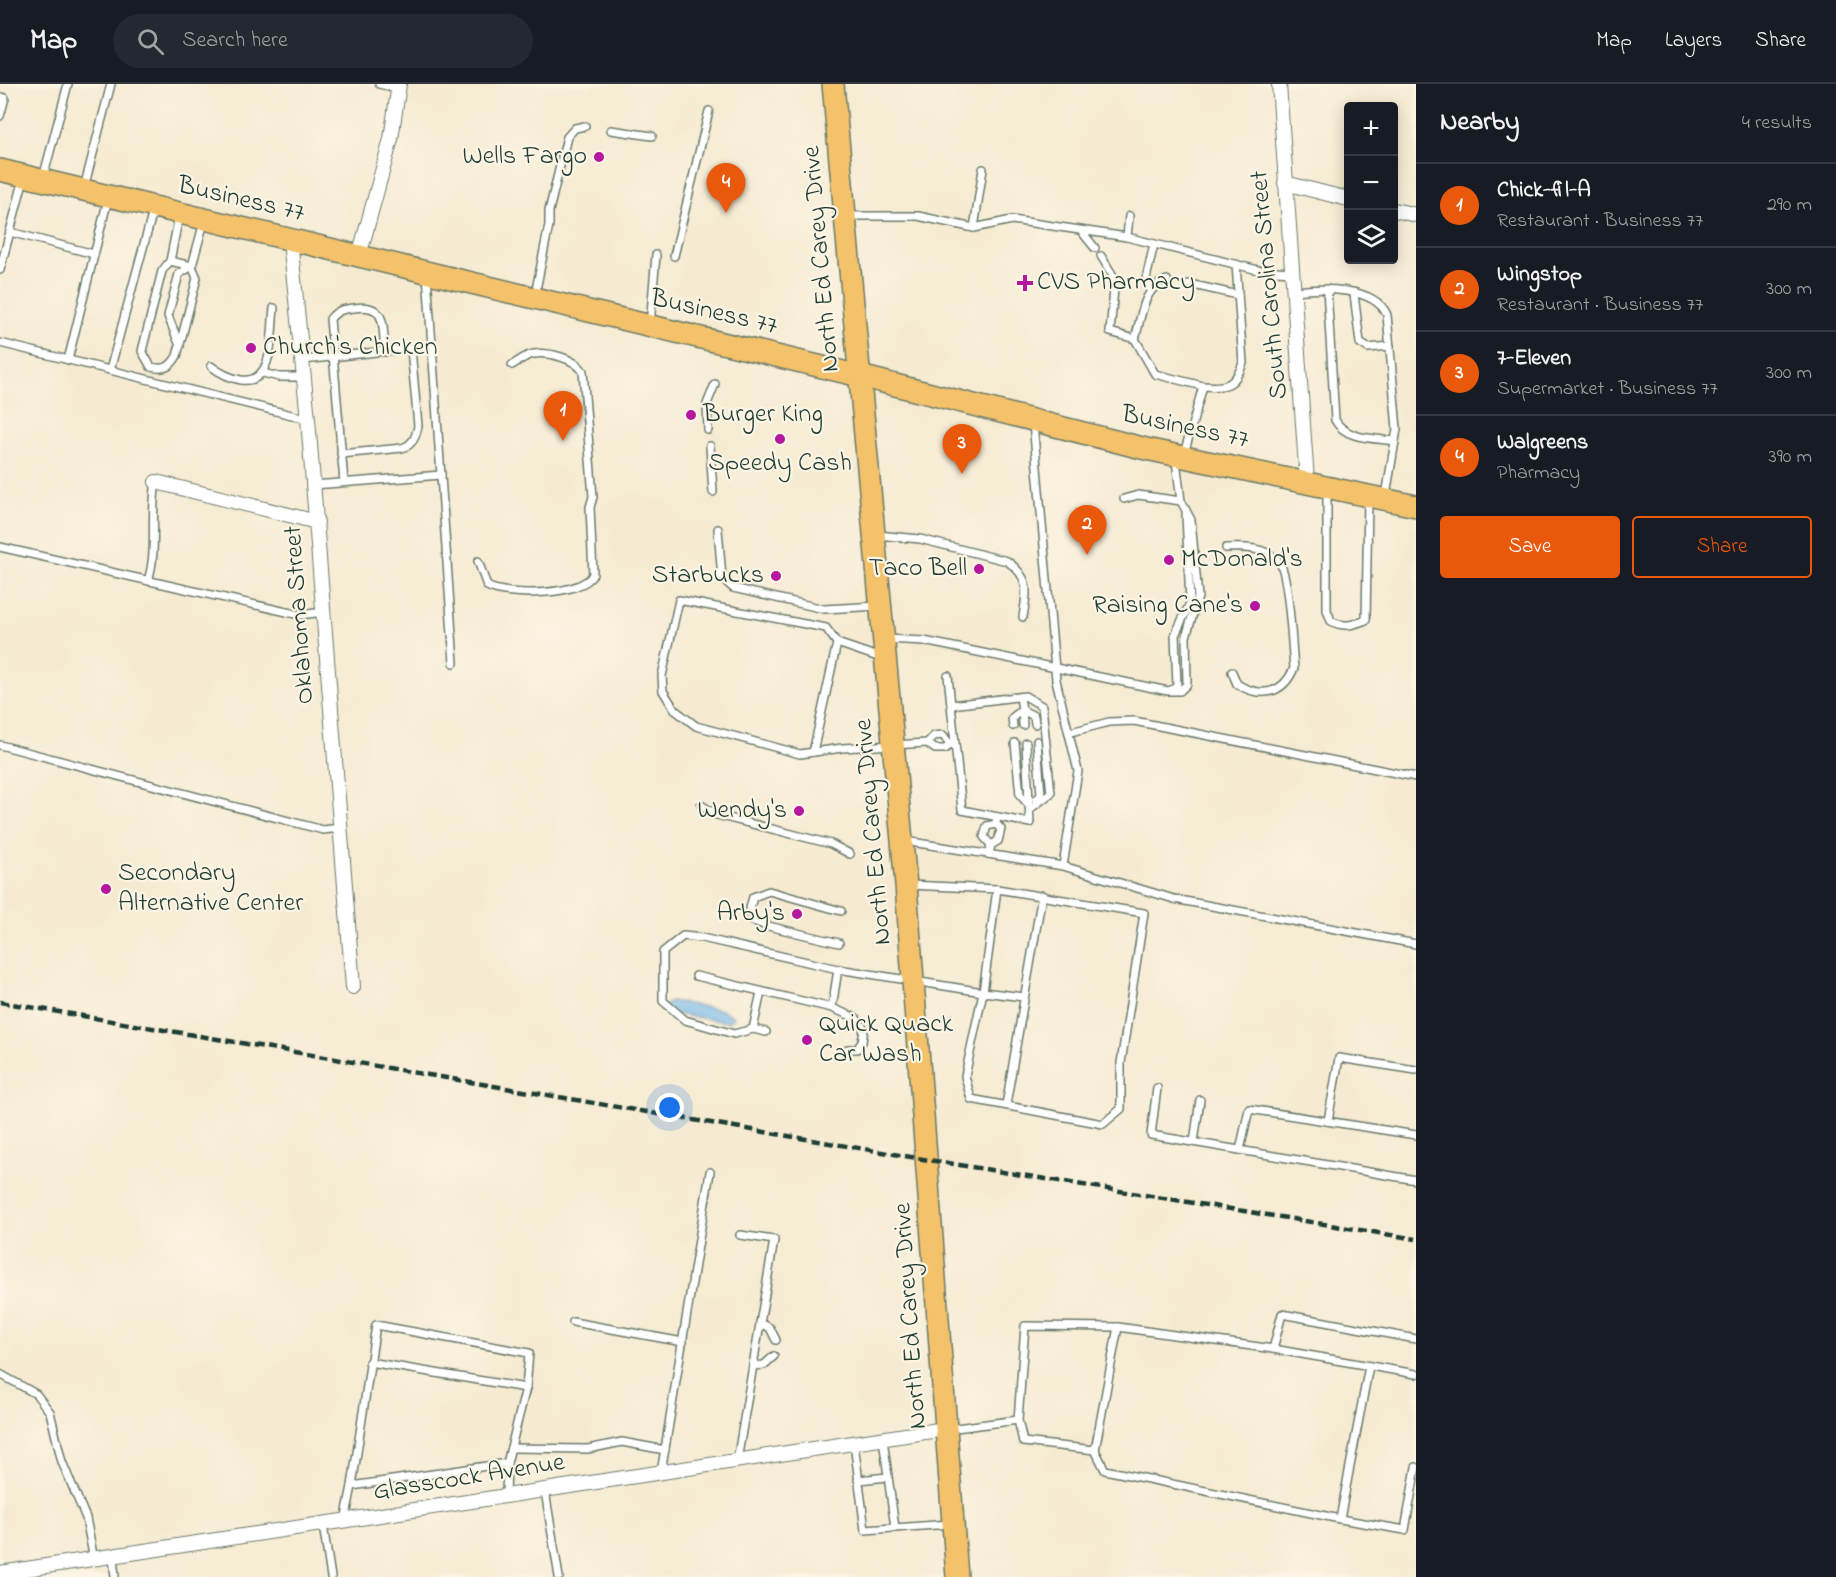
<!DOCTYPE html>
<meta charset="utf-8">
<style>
:root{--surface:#171b24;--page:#242831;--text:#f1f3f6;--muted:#9ea1a6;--line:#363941;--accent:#ea580c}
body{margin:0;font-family:"Indie Flower",sans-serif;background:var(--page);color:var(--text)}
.controls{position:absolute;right:18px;top:18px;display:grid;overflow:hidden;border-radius:6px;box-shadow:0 3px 15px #0003}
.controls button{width:54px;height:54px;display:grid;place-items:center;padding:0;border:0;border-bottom:2px solid var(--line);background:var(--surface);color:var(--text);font:30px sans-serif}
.you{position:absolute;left:670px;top:1024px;width:21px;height:21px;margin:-15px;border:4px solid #fff;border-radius:50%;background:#1a73e8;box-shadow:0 0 0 9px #1a73e833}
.badge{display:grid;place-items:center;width:39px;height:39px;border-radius:50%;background:var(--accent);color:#fff;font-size:20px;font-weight:700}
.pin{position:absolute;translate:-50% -50px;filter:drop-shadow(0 2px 3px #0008)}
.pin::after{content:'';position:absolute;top:32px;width:21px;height:18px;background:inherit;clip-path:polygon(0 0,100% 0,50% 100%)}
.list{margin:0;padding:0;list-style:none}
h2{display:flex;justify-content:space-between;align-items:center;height:78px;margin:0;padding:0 24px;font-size:26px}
h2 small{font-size:20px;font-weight:400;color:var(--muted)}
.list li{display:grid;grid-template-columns:39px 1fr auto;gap:18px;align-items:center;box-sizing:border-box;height:84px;padding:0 24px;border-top:2px solid var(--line)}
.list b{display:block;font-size:22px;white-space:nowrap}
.list p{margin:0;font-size:20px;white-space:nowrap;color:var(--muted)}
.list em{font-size:20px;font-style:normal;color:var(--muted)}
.actions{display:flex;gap:12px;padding:18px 24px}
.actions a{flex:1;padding:14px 0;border:2px solid var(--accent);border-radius:6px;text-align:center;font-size:21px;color:var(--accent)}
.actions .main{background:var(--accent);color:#fff}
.icon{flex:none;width:33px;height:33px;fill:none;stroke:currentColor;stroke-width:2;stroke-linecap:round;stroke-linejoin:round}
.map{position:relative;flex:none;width:1416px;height:1493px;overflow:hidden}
header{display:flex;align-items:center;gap:36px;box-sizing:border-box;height:84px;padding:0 30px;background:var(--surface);border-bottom:2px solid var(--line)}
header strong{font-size:28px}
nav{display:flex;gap:33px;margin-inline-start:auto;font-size:21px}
.search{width:420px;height:54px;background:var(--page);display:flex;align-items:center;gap:15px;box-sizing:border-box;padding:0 21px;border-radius:33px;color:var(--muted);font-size:22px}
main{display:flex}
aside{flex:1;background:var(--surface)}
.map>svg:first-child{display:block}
.water{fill:#74b8ea;stroke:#4a7a8f;stroke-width:1.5}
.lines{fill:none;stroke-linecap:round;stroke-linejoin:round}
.lane-casing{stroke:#6a7a6b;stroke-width:10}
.street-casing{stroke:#6a7a6b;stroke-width:16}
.primary-casing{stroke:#6a7a6b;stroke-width:24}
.lane{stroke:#fff;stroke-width:7}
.street{stroke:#fff;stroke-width:14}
.primary{stroke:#f3c26a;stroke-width:21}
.rail{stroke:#1f3d34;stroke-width:4.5;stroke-dasharray:9 4.5;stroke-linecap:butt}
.poi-dot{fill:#b5179e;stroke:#fcf5e5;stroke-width:2}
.labels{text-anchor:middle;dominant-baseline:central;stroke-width:4.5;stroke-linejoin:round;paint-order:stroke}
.poi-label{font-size:26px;fill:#1f3d34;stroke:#fcf5e5;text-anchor:end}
.street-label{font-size:26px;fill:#1f3d34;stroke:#fcf5e5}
</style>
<header>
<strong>Map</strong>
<div class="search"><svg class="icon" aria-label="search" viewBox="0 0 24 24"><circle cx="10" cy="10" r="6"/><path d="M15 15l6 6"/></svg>Search here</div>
<nav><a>Map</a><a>Layers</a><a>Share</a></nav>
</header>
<main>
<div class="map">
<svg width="1416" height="1493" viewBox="0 0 1416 1493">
<rect width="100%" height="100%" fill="#fcf5e5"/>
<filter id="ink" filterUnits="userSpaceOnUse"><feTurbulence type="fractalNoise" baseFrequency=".0167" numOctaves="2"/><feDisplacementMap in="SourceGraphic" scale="12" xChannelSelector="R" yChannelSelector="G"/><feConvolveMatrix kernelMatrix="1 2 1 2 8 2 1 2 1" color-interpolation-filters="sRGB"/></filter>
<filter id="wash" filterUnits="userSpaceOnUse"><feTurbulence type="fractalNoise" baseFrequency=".008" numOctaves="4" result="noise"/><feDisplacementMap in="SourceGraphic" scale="24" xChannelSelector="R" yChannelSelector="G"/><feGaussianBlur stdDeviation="1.35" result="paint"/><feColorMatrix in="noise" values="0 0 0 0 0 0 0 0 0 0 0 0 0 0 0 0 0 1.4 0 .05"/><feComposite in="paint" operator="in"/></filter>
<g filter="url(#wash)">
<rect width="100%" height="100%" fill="#f6ebd2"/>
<path class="water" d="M672 917 722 926 734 933 728 938 669 929 662 923Z"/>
</g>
<g filter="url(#ink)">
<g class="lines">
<defs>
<g id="lane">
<path d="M379 0 399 5"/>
<path d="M0 13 5 14 0 32"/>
<path d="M611 46 652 52"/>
<path d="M43 94 68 0"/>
<path d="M84 104 111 0"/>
<path d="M179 132 170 177 162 187 142 267 151 283C164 286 170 284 177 272L197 194 192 182 204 138"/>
<path d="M849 132H918L974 144 983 85"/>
<path d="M974 144 1012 136 1127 153 1258 186 1292 188"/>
<path d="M10 148 94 170"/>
<path d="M1082 148 1095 164"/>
<path d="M1127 153 1129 132"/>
<path d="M674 172 709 27"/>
<path d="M1101 172 1115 195 1110 248 1135 255"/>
<path d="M170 177 192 182"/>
<path d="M0 186 24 94"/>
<path d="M427 190 454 579"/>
<path d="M1167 196C1142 204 1142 232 1135 255L1155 290 1203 302"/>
<path d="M1189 200 1238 211"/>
<path d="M1150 205 1146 195 1154 160"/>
<path d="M1327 205 1335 336C1346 356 1374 354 1395 357"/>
<path d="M1294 207C1321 204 1375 202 1387 231L1397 345 1386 412"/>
<path d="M1354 210 1360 259 1368 264 1390 262"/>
<path d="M535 211 549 141V127L567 53 575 44 585 42"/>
<path d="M650 241 656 171"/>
<path d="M0 259 308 335"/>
<path d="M180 262 168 232 179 190 192 182"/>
<path d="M68 276 108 115"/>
<path d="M303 276 432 262"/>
<path d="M211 282C220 289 230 294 241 296 275 301 271 247 274 224"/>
<path d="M110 286 153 127"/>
<path d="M263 289 279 293H305"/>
<path d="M1033 339 1056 596 1078 687 1063 782"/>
<path d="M708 346 707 320 715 300"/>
<path d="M710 362 713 408"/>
<path d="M341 370 402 364C413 361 416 352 418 342L411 265"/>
<path d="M1184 370 1203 302C1226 304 1235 302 1243 279L1236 180"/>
<path d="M344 398 330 235C337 226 343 225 354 224 388 219 382 242 385 268"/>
<path d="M314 401 441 391"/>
<path d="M1327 407V526L1331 537C1343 544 1353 541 1366 536L1368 415"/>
<path d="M1124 415 1138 411 1181 417"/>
<path d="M718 445 722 494 733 504 824 525 879 522"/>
<path d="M877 451 920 455 1007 477C1031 494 1027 507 1023 533"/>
<path d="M0 463 300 531 323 528"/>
<path d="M1226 464C1243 463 1267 463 1279 478 1289 489 1292 565 1294 584 1283 611 1260 614 1237 600L1232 588"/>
<path d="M478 477 487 502C506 513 583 512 593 490L590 423 593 413 583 287C574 274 549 268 534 270 526 271 519 277 512 281"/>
<path d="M148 497C158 465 150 431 156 398"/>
<path d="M887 555 924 557 1168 607H1180L1187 600 1186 553 1198 513 1191 436 1181 417 1176 376"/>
<path d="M881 574 837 559 826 544 679 516 662 592 663 607 675 626 696 642 800 670 842 664 927 659 934 652 943 651 949 659"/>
<path d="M948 592 962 726 1030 739 1026 659"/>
<path d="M1171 606 1177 603 1175 551 1190 519 1186 430"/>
<path d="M1020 613 1022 626 1034 632 1035 640"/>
<path d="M951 621 1025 612 1042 622 1051 709 1030 725"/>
<path d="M1022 626 1023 641"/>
<path d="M1013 642 1012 634 1022 626"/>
<path d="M1071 648 1109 638 1134 637 1416 693"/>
<path d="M927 659 935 665H945L953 659"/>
<path d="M1015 659 1020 711 1030 722"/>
<path d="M0 661 323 746 340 744"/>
<path d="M813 668 837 559"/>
<path d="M1036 716 1041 711 1037 657"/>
<path d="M701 721 717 731 831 760 850 770"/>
<path d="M905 757 1063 782 1174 815 1416 860"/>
<path d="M991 761 984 753 987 742 996 740"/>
<path d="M989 770 991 761 998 757 1001 745 996 740 997 733"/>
<path d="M997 805 983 908 1024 913"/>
<path d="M839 859 764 841 753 837 749 828 753 813 769 807 841 827"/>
<path d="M696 892 832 924 856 934 864 945 862 958 857 965H848"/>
<path d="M832 924 838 885"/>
<path d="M753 945 761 908"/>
<path d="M766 948 753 945 734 950 685 936 663 917V868L683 852 702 854 838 885 983 908 965 992 971 1015 1103 1040 1121 1025V979L1144 829 997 805 909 801"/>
<path d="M1157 1004 1151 1051 1416 1096"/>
<path d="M1006 1021 1042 811"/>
<path d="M1328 1037 1339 974 1416 986"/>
<path d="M1194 1058 1200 1016"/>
<path d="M1240 1066 1249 1025 1416 1051"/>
<path d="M573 1238 683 1258"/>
<path d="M760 1239 770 1244 776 1256"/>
<path d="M1118 1243 1273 1265 1282 1230 1416 1255"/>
<path d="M1273 1265 1416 1290"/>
<path d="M369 1278 526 1304 507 1379"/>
<path d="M753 1282 764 1281 774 1272"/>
<path d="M0 1290 36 1310 50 1328 62 1378 86 1434 94 1476"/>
<path d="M948 1345 1018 1336 1025 1242 1118 1243 1095 1366 1023 1358 1018 1336"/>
<path d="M883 1355 895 1444"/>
<path d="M854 1359 865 1446 951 1440"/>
<path d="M511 1364 588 1365 622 1358 665 1366"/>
<path d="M1095 1366 1105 1386 1340 1435 1405 1446 1416 1383"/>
<path d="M737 1377 774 1156 740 1151"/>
<path d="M661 1389 710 1088"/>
<path d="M858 1396 888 1393"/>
<path d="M352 1402 376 1241 529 1269 526 1304"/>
<path d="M545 1407 559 1493"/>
<path d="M1340 1435 1369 1282"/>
<path d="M345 1437 352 1402 507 1379 506 1412"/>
<path d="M323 1441 331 1493"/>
<path d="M113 1473 115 1493"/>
</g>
<g id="street">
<path d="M1279 0 1307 397"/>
<path d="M1285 99 1348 115"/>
<path d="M1394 126 1416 131"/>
<path d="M290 156 308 335 353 903"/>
<path d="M359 172 391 55 399 0"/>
<path d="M156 398 317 438"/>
<path d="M0 1489 945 1345"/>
</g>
<g id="primary">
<path d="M833 0 906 801 957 1493"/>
<path d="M0 86 860 292 1146 365 1416 422"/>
</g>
</defs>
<use href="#lane" class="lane-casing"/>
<use href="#street" class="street-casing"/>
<use href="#primary" class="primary-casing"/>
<use href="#lane" class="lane"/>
<use href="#street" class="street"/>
<use href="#primary" class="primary"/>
<path class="rail" d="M0 918 929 1076 1416 1155"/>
</g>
</g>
<g class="poi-dot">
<circle cx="599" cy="73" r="6"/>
<path d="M1022 190h6v6h6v6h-6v6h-6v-6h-6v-6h6z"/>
<circle cx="251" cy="264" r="6"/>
<circle cx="691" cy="331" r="6"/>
<circle cx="780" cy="355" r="6"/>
<circle cx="1169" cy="476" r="6"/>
<circle cx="979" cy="485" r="6"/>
<circle cx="776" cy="492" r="6"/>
<circle cx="1255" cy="522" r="6"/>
<circle cx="799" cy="727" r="6"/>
<circle cx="106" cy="805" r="6"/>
<circle cx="797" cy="830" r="6"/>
<circle cx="807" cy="956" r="6"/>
</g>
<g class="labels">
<g class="poi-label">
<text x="587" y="73">Wells Fargo</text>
<text x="1037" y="199" text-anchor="start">CVS Pharmacy</text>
<text x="263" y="264" text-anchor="start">Church's Chicken</text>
<text x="703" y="331" text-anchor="start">Burger King</text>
<text x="780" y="380" text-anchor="middle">Speedy Cash</text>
<text x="1181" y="476" text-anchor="start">McDonald's</text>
<text x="967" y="485">Taco Bell</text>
<text x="764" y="492">Starbucks</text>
<text x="1243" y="522">Raising Cane's</text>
<text x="787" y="727">Wendy's</text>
<text x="118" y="790" text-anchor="start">Secondary<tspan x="118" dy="30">Alternative Center</tspan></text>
<text x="785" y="830">Arby's</text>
<text x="819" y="941" text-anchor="start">Quick Quack<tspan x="819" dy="30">Car Wash</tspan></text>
</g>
<g class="street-label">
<text transform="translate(241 116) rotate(13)">Business 77</text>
<text transform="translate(822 175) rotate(-95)">North Ed Carey Drive</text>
<text transform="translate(1270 201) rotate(-95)">South Carolina Street</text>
<text transform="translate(714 229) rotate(13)">Business 77</text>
<text transform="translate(1185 344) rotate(12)">Business 77</text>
<text transform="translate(300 531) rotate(-94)">Oklahoma Street</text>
<text transform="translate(874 748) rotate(-95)">North Ed Carey Drive</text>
<text transform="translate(911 1232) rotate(-94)">North Ed Carey Drive</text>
<text transform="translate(469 1394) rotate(-9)">Glasscock Avenue</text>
</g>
</g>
</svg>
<div class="controls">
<button>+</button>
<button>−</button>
<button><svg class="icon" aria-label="layers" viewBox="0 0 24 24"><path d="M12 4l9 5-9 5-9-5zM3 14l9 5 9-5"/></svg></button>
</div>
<div class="you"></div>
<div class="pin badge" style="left:563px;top:357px">1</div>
<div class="pin badge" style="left:1087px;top:471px">2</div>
<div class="pin badge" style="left:962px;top:390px">3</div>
<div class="pin badge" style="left:726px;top:129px">4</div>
</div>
<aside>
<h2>Nearby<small>4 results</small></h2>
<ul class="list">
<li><span class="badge">1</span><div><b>Chick-fil-A</b><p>Restaurant · Business 77</p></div><em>290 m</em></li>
<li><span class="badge">2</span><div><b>Wingstop</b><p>Restaurant · Business 77</p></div><em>300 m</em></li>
<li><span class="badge">3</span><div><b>7-Eleven</b><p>Supermarket · Business 77</p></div><em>300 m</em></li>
<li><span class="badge">4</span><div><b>Walgreens</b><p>Pharmacy</p></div><em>390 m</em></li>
</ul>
<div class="actions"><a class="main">Save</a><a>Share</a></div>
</aside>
</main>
